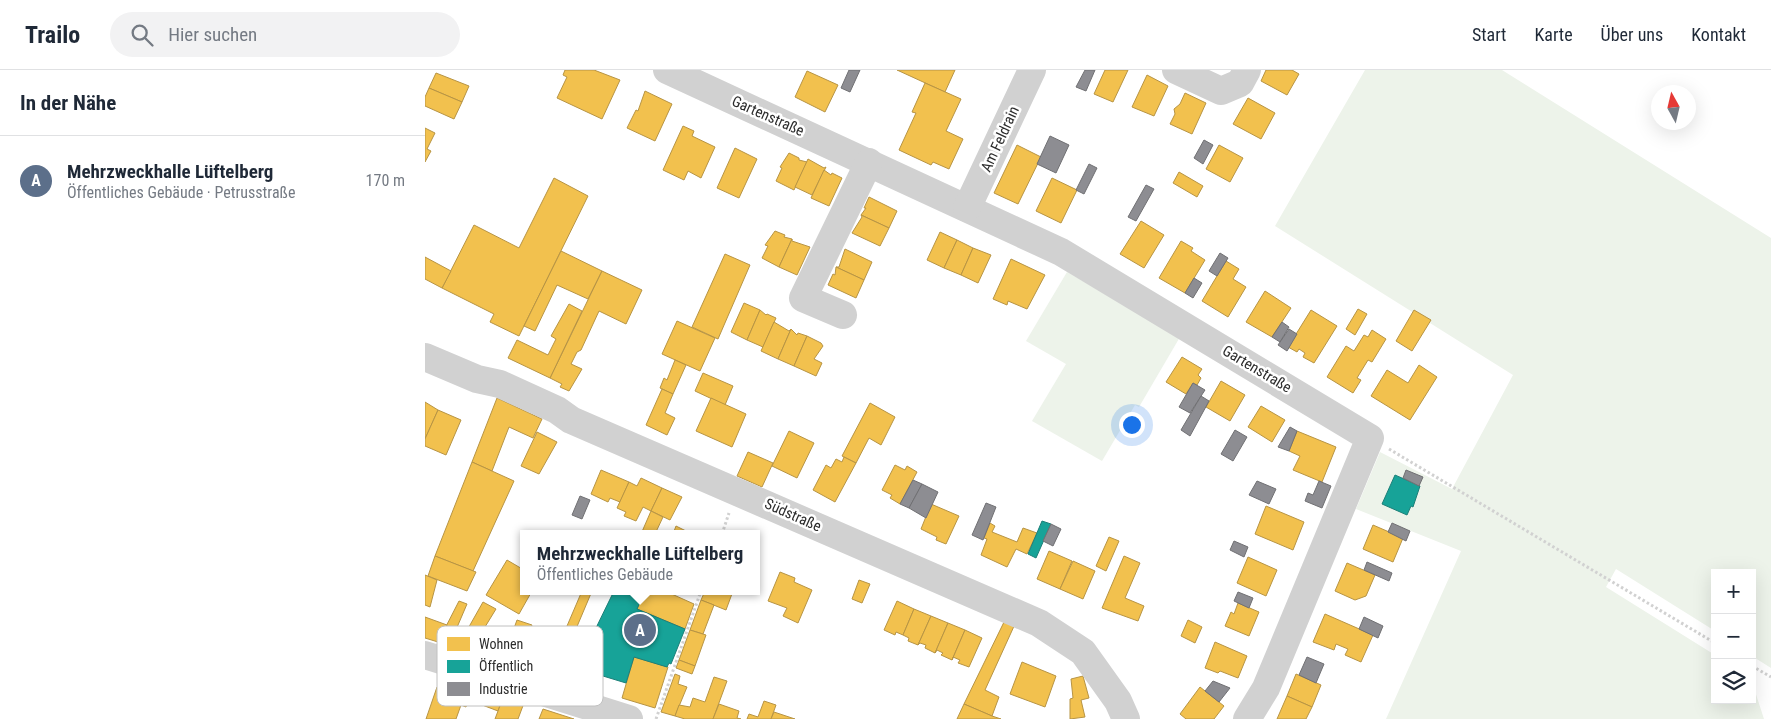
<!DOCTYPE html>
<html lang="de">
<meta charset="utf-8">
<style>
:root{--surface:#fff;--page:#f2f2f3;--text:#1f2937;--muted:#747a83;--line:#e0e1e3;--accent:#db2777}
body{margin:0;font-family:"Roboto Condensed",sans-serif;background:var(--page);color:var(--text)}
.controls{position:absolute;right:15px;bottom:15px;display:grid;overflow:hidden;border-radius:0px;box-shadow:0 5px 20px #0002}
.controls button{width:45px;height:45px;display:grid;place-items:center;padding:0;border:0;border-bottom:1px solid var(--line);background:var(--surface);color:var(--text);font:25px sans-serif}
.compass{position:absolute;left:1226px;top:15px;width:45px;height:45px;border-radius:50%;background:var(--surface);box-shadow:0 5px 20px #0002;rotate:352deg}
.you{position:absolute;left:706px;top:354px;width:18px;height:18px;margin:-12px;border:4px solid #fff;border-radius:50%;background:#1a73e8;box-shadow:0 0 0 8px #1a73e833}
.badge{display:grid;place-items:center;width:32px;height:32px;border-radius:50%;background:var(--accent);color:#fff;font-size:16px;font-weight:700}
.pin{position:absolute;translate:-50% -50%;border:2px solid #fff;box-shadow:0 1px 5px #0006}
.popup{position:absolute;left:95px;top:460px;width:240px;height:65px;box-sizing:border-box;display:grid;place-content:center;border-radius:0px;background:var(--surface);filter:drop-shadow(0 1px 4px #0005);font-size:16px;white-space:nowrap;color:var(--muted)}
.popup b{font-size:19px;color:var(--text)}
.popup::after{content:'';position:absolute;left:50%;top:100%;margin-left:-10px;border:10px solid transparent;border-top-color:var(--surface)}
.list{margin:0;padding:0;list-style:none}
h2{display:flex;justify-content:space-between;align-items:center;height:65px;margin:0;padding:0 20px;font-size:21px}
h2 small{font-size:16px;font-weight:400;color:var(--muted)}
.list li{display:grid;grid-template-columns:32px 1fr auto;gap:15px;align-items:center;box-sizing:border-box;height:90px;padding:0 20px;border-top:1px solid var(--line)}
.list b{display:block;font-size:19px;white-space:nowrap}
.list p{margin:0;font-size:16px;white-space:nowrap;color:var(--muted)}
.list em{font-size:16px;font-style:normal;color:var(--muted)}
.icon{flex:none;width:28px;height:28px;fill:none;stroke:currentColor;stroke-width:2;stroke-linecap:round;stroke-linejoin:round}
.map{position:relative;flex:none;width:1346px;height:649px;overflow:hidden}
header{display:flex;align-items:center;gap:30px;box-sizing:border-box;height:70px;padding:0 25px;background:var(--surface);border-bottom:1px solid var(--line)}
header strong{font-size:24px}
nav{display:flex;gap:28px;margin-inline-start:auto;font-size:18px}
.search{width:350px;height:45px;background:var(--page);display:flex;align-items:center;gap:12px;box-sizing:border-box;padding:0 18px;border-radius:28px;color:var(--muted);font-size:19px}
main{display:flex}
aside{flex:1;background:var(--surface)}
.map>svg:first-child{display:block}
.green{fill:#edf3ea}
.homes{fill:#f2c14e;stroke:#b79444}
.public{fill:#17a398;stroke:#1d7f78}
.industry{fill:#8d8d92;stroke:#707073}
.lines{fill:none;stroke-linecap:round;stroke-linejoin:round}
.path{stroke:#d1d1d1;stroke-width:3;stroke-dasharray:2.5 2.5;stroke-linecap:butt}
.minor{stroke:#d1d1d1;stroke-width:28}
.labels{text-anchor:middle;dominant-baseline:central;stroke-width:5;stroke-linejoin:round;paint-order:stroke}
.street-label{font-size:15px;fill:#2c2c2c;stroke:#fff}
.key{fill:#fff;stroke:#c0c0c0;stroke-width:1}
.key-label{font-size:14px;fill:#2c2c2c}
</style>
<header>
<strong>Trailo</strong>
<div class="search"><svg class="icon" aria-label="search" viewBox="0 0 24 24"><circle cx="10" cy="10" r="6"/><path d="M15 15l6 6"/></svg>Hier suchen</div>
<nav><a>Start</a><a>Karte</a><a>Über uns</a><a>Kontakt</a></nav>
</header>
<main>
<aside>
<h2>In der Nähe<small></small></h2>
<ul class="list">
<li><span class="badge" style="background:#5c6f8a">A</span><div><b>Mehrzweckhalle Lüftelberg</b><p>Öffentliches Gebäude · Petrusstraße</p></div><em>170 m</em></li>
</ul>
</aside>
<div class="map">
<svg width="1346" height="649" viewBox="0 0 1346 649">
<rect width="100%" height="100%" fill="#fff"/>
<g class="green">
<path d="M940 0H1077L1346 168V598L1327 586V503H1290V561L1191 499 1181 517 1290 585V630H1327V612L1339 649H961L1036 481 931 439 955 382 1027 419 1088 305 850 156Z"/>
<path d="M642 202 755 267 714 337 710 335 677 391 607 351 641 294 601 271Z"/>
</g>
<g class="homes">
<path d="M140 0H169L195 10 177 49 132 28 142 7 138 5Z"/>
<path d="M472 0H530L520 22Z"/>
<path d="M680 0H703L688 32 669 24Z"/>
<path d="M841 0H867L874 4 862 25 836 11Z"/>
<path d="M382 1 413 15 400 42 370 27Z"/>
<path d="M11 3 44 16 37 32 4 18Z"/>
<path d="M722 5 743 16 729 46 707 37Z"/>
<path d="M500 13 536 29 521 61 538 69 524 99 508 92 506 95 474 80 491 43 487 42Z"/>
<path d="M4 18 37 32 29 49 0 36V27Z"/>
<path d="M220 21 247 34 230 71 202 58 211 40 213 41Z"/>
<path d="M760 23 781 33 767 64 745 54 750 44 749 39 755 34Z"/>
<path d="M823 28 850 43 836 69 808 54Z"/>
<path d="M258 56 269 61 267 66 290 77 276 108 263 101 259 110 238 100Z"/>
<path d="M0 58 10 63 2 79 6 81 0 92Z"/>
<path d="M592 75 616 87 593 134 569 123Z"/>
<path d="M794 75 818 88 805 112 781 99Z"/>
<path d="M310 78 332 89 314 128 292 118Z"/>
<path d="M364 83 374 88V90L382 92 369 120 351 111 357 98 355 97Z"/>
<path d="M383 89 399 98 401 97 387 125 370 117Z"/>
<path d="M399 100 406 105 407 103 417 108 404 136 386 128Z"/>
<path d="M754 102 778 116 772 127 748 113Z"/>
<path d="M129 108 163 126 94 266 65 252 69 244 17 218 49 155 94 178Z"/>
<path d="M627 108 652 120 636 153 611 141Z"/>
<path d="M444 127 472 141 464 158 436 145 441 138H439Z"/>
<path d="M436 145 464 158 455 176 427 163 437 147Z"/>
<path d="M716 151 739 165 719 198 695 184Z"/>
<path d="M350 161 360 165 359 167 367 169 354 197 337 188 343 176 340 175Z"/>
<path d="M515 162 532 170 519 198 502 190Z"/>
<path d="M367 169V171L385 177 372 205 354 197Z"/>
<path d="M532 170 548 178 536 205 519 198Z"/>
<path d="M756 171 768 178 766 181 780 190 760 223 734 208Z"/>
<path d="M548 178 566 185 553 213 536 205Z"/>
<path d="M420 179 447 192 439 210 411 197H414Z"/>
<path d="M136 181 177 201 163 229 132 215 110 261 99 256Z"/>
<path d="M300 184 325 195 293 269 267 257Z"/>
<path d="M0 187 26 201 17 218 0 209Z"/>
<path d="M586 189 620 205 602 239 583 231 582 235 568 229Z"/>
<path d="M801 191 814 199 808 209 821 217 803 247 777 231Z"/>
<path d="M411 197 439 210 431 228 403 215 408 204 410 205Z"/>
<path d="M177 201 217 220 201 254 174 241 156 280 152 282 146 294 157 299 144 321 135 317 137 314 125 308Z"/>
<path d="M840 221 866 238 847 267 821 252Z"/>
<path d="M319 233 335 240 322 270 306 262Z"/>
<path d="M144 234 157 241 125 308 83 288 92 270 123 285 131 269 126 266Z"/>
<path d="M933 239 942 244 930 265 921 259Z"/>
<path d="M335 240 341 245 342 244 351 248 338 277 322 270Z"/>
<path d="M886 240 912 256 889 293 878 287 880 283 874 279 872 282 863 277Z"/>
<path d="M989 240 1006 250 987 281 971 271Z"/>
<path d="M252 251 290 268 275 301 237 284Z"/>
<path d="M349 252 364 261 366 259 353 289 336 281Z"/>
<path d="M366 259 372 265 373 263 382 266 369 296 353 289Z"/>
<path d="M947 260 961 269 947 292 943 290 932 308 936 310 928 323 902 307 921 276 929 281 939 265 943 267Z"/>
<path d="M382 266 396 273 398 276 389 289 397 293 391 306 369 296Z"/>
<path d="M757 287 777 299 773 305 776 308 772 315 768 313 761 324 741 312Z"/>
<path d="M250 290 261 295 248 324 235 318 239 308 242 310Z"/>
<path d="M994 295 1012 307 985 350 946 326 962 300 983 313Z"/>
<path d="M278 303 308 316 300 335 270 321Z"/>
<path d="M796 311 820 325 805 351 781 337Z"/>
<path d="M237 319 248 324 240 343 250 348 242 365 221 355Z"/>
<path d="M72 328 117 349 108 368 84 357 67 401 47 392Z"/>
<path d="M286 328 321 344 307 377 271 361Z"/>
<path d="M0 332 13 340 0 369Z"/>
<path d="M445 333 470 347 456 375 444 368 431 393 417 386Z"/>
<path d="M836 336 860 350 847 372 823 357Z"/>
<path d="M13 340 36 350 21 385 0 376V369Z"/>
<path d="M364 361 389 373 372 408 347 396Z"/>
<path d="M872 361 911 377 897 412 868 400 875 386 864 381Z"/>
<path d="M112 362 132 372 114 404 96 396Z"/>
<path d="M323 382 348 393 337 417 312 406Z"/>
<path d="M419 387 431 393 410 432 388 420 401 395 406 398 411 389 417 392Z"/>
<path d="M47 392 89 411 48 501 10 486Z"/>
<path d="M470 395 480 400 482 396 492 402 475 434 465 428 467 425 457 420Z"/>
<path d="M176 400 204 412 195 432 185 428 183 432 166 424Z"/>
<path d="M216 408 237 418 226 441 218 437 211 451 199 446 201 442 192 438 204 412 212 416Z"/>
<path d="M237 418 257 427 245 450 226 441Z"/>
<path d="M506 434 534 446 521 474 511 470 512 467 496 459Z"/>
<path d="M841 436 879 452 868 480 830 464Z"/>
<path d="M226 441 238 447 230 464H216Z"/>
<path d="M565 453 570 456 567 462 592 472 598 458 612 463 602 484 591 479 582 497 556 485 562 469 559 468Z"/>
<path d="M948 455 978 468 968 492 938 479Z"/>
<path d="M251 456 267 464H248Z"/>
<path d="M684 467 694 471 681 501 671 496Z"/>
<path d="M624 481 647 491 635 519 612 509Z"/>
<path d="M10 486 51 502 42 521 3 506Z"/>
<path d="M699 486 715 493 700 528 719 536 713 551 677 538Z"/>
<path d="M823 487 852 500 841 526 812 513Z"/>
<path d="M82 490 99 500V521H107L94 544 61 525Z"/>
<path d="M648 491 670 501 658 529 635 519Z"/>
<path d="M922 493 950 505 941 526 930 530 910 521Z"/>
<path d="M355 502 370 508 369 512 387 520 373 553 358 546 362 538 343 531Z"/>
<path d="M0 505 12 510 5 537 0 535Z"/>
<path d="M434 510 445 514 437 533 427 529Z"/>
<path d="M167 521 148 566 139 563 157 521Z"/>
<path d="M220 521H240L269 534 260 559 212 539Z"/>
<path d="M280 521H308L301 540 276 530Z"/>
<path d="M276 530 289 535 278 564 265 560Z"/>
<path d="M34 531 42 534 30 562 38 565 32 578 13 572Z"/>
<path d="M472 531 489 539 478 565 471 562 470 565 459 560Z"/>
<path d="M58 532 71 539 52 570 81 580 76 594 32 578Z"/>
<path d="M813 533 834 542 824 566 800 556 806 542 809 544Z"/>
<path d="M489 539 506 546 493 575 483 571 484 568 478 565Z"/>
<path d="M900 544 948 565 936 592 920 585 923 579 911 574 909 580 888 572Z"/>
<path d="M506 546 523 553 510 583 500 578 501 575 495 573 493 575Z"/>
<path d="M0 547 22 555 13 572 0 568Z"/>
<path d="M92 550 107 555 98 580 103 582 102 587 119 593 132 557 140 561 123 609 76 594Z"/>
<path d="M580 550 590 554 560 620 574 627 567 646 539 634Z"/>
<path d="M763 550 777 557 770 573 756 566Z"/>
<path d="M523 553 540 560 527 590 516 585 518 583 512 580 510 583Z"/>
<path d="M152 557 169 562 149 617 123 609 139 563 148 566Z"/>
<path d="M265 560 281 565 270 596 254 590Z"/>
<path d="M540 560 557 568 544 597 533 593 535 590 528 587 527 590Z"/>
<path d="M790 572 822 586 813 608 795 601 793 603 780 598Z"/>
<path d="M209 587 243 597 230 638 197 628Z"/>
<path d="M254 590 270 596 267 604 251 598Z"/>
<path d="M597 592 631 606 620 637 585 624Z"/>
<path d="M250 604 255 606 253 614 262 617 250 646 236 642Z"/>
<path d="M871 604 896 615 887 637 862 626Z"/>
<path d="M658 606 664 628 656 630 660 647 645 649V629L648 628 646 609Z"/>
<path d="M289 607 302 611 288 649H260L250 646 254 635 265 637 268 628 280 632Z"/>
<path d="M31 608 49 615 41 637 36 635 31 649H1L12 617 26 623Z"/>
<path d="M49 615 79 625 73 641 44 630Z"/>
<path d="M775 617 799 636 789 649H761L755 644Z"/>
<path d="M79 625 99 633 93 649H70Z"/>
<path d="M862 626 887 637 881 649H852Z"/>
<path d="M339 631 351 635 346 649H322L324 644 333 647Z"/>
<path d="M294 634 314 641 312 648 316 649H288Z"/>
<path d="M539 634 567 646 576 649H532Z"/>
<path d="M118 639 149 649H114Z"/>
<path d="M349 642 370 649H346Z"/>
</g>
<g class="public">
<path d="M970 405 995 416 988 437 986 436 982 445 957 434Z"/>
<path d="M617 451 626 454 611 488 603 484Z"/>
<path d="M189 521H220L212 539 260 559 246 594 244 593 242 597 209 587 201 613 155 599 169 562Z"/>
</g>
<g class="industry">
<path d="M424 0H435L425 22 416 18Z"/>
<path d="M660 0H670L661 21 651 17Z"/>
<path d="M625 66 644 75 631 103 612 94Z"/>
<path d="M779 70 788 75 778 94 769 88Z"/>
<path d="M664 94 672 98 659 124 651 120Z"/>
<path d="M721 115 729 119 711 151 703 147Z"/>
<path d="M795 183 803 188 792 206 784 201Z"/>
<path d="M769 208 777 213 768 228 760 223Z"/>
<path d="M857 252 864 257 855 272 847 267Z"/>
<path d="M864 259 872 264 862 281 853 275Z"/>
<path d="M768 313 780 320 765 343 754 337Z"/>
<path d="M776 326 784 331 765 366 756 360Z"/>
<path d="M865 357 872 361 864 381 853 377Z"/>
<path d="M810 360 822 367 808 391 796 384Z"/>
<path d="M981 400 998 407 994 416 978 408Z"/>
<path d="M488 410 497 414 484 438 475 434Z"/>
<path d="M832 411 851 419 844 434 824 425Z"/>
<path d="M894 411 906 416 897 438 880 431 883 423 888 425Z"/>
<path d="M497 414 513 422 501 448 484 438Z"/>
<path d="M155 426 165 430 157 449 147 445Z"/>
<path d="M561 433 571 437 558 470 547 465Z"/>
<path d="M967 453 985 461 981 471 963 462Z"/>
<path d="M626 454 636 459 628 476 618 471Z"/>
<path d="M809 471 823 477 819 487 805 480Z"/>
<path d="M942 492 967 503 964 511 939 500Z"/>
<path d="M813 522 828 528 824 538 809 531Z"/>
<path d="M939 547 958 556 953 568 934 559Z"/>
<path d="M882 587 899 594 891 613 874 605Z"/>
<path d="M788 611 805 618 794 632 780 621Z"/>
</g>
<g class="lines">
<g class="path">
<path d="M964 379 1290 573"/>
<path d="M297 464 304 443"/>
<path d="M1327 596 1346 607"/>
<path d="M231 649 276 521"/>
</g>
<g class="minor">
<path d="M242 0 636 182 945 368 841 618 822 649"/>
<path d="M751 0 796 21 815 13 822 0"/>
<path d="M542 138 607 0"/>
<path d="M418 245 378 228 444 92"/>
<path d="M0 287 52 309 75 314 132 340 146 350 614 553 658 582 693 631 701 649"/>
<path d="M0 585 204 649"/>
</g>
</g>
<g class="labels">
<g class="street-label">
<text transform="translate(343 46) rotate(24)">Gartenstraße</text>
<text transform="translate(575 69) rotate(-65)">Am Feldrain</text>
<text transform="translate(832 299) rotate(31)">Gartenstraße</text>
<text transform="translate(368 445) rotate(24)">Südstraße</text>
</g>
</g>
<rect x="12" y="556" width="166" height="80" rx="8" class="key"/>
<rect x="22" y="567" width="23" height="14" fill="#f2c14e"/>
<rect x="22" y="590" width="23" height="13" fill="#17a398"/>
<rect x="22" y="612" width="23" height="14" fill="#8d8d92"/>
<g class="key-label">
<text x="54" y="579">Wohnen</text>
<text x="54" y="601">Öffentlich</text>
<text x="54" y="624">Industrie</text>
</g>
</svg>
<div class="controls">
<button>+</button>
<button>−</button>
<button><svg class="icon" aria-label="layers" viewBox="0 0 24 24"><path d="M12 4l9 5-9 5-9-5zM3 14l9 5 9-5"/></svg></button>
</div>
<svg class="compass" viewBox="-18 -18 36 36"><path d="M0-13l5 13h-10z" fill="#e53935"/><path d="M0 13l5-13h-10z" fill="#747a83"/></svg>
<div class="you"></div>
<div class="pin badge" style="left:215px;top:560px;background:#5c6f8a">A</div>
<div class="popup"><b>Mehrzweckhalle Lüftelberg</b>Öffentliches Gebäude</div>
</div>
</main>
